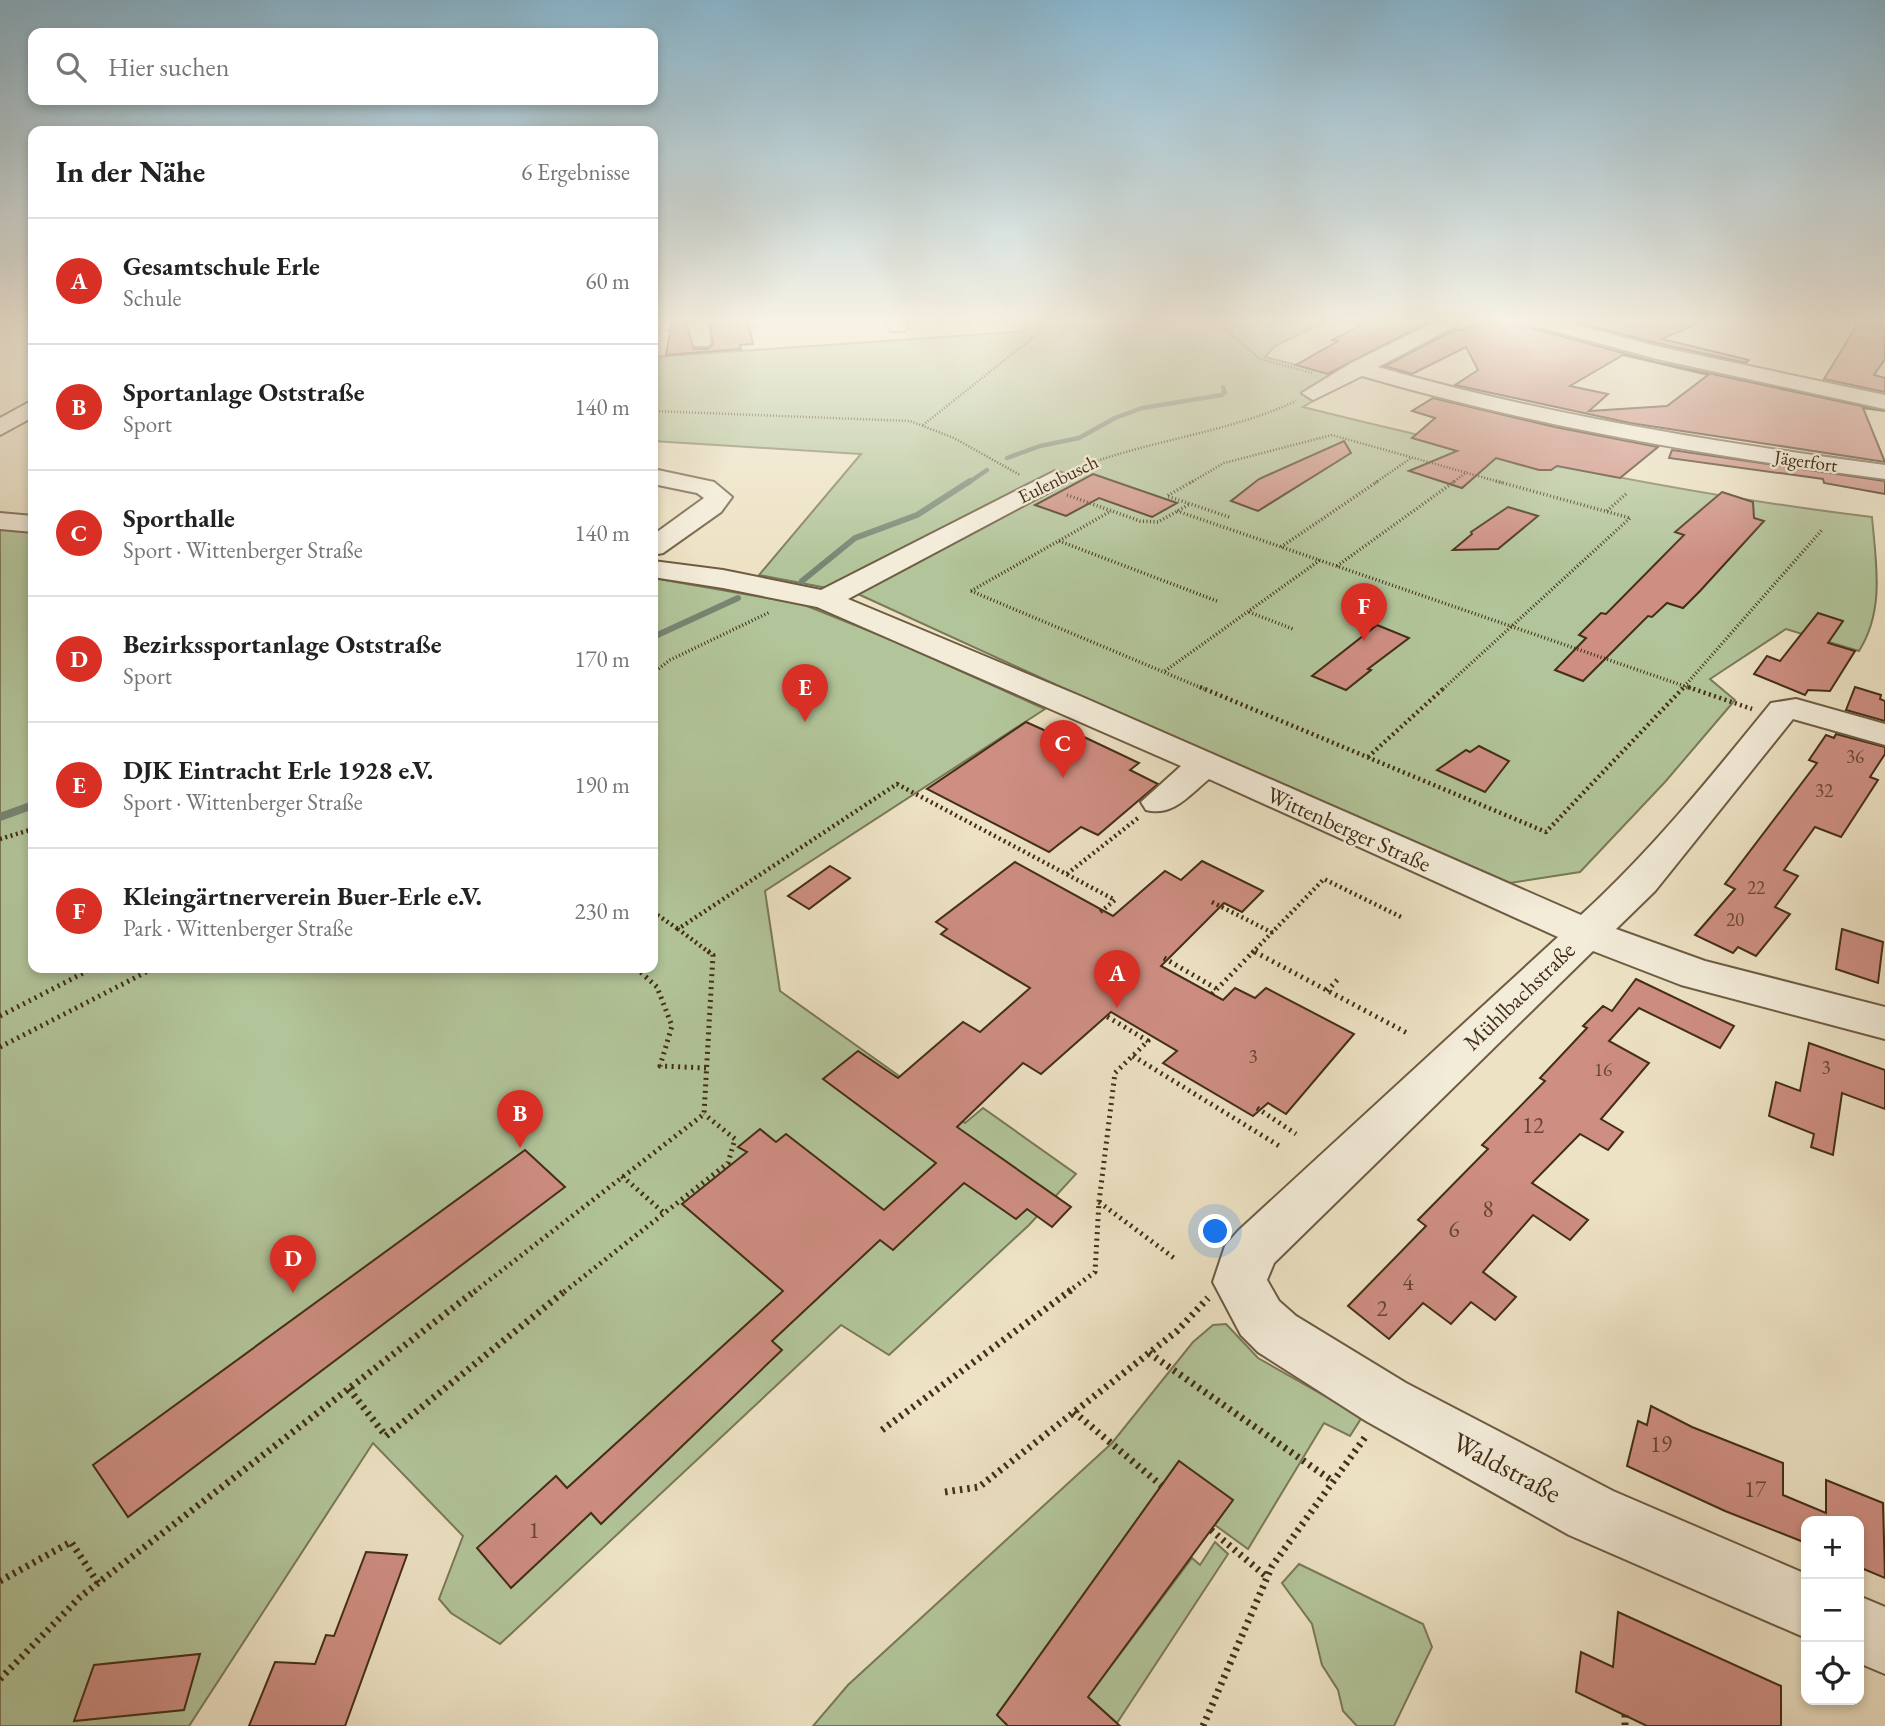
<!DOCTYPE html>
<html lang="de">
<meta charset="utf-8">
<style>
:root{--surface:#fff;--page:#f2f2f2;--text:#222;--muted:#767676;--line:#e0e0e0;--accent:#d93025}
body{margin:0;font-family:"EB Garamond",serif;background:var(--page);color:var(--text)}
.controls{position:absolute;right:21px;bottom:21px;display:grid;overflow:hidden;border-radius:14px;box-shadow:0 4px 10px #0003}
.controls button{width:63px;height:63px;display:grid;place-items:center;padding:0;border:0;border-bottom:2px solid var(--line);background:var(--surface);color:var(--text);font:35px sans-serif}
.you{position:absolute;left:1216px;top:1232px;width:24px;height:24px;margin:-18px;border:5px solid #fff;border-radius:50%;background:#1a73e8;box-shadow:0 0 0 10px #1a73e833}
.badge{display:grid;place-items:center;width:46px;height:46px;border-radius:50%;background:var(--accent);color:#fff;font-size:23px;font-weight:700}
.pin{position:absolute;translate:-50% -58px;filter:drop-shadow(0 2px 4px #0008)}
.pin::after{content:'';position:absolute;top:37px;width:24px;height:21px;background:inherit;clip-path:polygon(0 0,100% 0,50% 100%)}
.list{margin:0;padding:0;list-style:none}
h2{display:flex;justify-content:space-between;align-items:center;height:91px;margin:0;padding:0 28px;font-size:30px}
h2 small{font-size:23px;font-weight:400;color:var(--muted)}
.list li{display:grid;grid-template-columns:46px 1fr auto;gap:21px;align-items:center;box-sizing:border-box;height:126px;padding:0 28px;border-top:2px solid var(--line)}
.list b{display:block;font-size:26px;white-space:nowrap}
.list p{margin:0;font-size:23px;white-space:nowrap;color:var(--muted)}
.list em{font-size:23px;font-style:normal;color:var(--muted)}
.icon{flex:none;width:38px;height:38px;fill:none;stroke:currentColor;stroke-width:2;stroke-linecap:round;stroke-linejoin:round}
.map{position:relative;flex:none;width:1885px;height:1726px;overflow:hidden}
.search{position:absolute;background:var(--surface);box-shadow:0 4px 10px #0003;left:28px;top:28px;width:630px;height:77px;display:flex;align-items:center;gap:18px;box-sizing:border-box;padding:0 24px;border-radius:14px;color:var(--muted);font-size:26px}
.panel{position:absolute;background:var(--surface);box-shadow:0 4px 10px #0003;left:28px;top:126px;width:630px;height:847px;border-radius:14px}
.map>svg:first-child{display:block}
.green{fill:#b2c499;stroke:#7a7958;stroke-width:2}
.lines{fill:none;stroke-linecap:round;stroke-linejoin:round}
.stream-far2{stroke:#778572;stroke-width:4.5}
.stream-far1{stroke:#778572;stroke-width:6}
.stream{stroke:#778572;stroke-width:8}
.building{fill:#ce8e82;stroke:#432e16;stroke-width:2;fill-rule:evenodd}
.minor-casing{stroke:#6e5b42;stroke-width:4}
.path-far4{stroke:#432e16;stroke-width:2.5;stroke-dasharray:1 2;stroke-linecap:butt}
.path-far3{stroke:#432e16;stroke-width:3.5;stroke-dasharray:1 2.5;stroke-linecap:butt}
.path-far2{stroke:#432e16;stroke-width:4.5;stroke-dasharray:2 3.5;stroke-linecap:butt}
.path-far1{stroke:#432e16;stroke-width:5;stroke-dasharray:2 4.5;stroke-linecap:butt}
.path{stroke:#432e16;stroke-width:7;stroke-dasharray:2.5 5;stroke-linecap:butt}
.minor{fill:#f3ecd9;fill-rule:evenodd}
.labels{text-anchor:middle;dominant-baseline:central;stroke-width:5;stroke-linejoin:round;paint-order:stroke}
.far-street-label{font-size:19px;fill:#432e16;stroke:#f3ecd9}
.number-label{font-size:19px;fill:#664631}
.street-label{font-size:23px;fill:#432e16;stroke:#f3ecd9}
.near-number-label{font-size:23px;fill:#664631}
.near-street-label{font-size:28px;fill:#432e16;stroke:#f3ecd9}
</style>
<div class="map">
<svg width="1885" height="1726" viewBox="0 0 1885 1726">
<rect width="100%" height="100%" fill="#ede2c4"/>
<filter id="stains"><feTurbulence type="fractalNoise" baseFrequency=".00286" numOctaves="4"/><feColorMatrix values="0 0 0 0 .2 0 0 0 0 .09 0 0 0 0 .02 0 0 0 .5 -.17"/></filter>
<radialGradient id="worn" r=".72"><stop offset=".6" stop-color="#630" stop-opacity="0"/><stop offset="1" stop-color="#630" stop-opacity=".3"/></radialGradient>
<g class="green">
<path d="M1021 321H1326L1275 346 1265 357 1351 379 1303 407C1490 454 1680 494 1872 517 1876 563 1885 610 1859 651L1786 629 1710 679 1735 700 1665 782 1580 872 1510 883 1074 693 858 594 759 575 861 454 653 441V357L1028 331Z"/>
<path d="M0 527 33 529V968H653V578L802 604 892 640 1045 709 765 891 780 991 965 1123 983 1108 1076 1174 1029 1225 889 1355 841 1325 500 1644 451 1613 439 1599 463 1536 373 1443 189 1726H0Z"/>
<path d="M1226 1324 1258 1358 1362 1417 1350 1436 1324 1423 1248 1549 1215 1525 1232 1501 1179 1461 997 1715 1008 1726H813L848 1685 1112 1443 1193 1342 1213 1325Z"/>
<path d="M1215 1542 1228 1554 1117 1723 1088 1697 1192 1558 1200 1565Z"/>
<path d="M1299 1564 1423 1624 1432 1647 1394 1726H1357L1343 1711 1338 1690 1322 1665 1312 1624 1282 1583Z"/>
</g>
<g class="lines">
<g class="stream-far2">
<path d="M1007 458 1040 446 1079 438 1115 418 1142 408 1222 395 1225 393 1223 387"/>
<path d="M968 483 987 470"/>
</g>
<g class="stream-far1">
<path d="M802 581 855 538 917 515 970 481"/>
<path d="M653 637 738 598"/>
</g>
<path class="stream" d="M0 817 33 805"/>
</g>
<g class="building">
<path d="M672 321H685L694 349H708L713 344 710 321H748L753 344 740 345 741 349 666 355Z"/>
<path d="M1369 321H1430L1328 374 1296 365 1338 341 1332 340Z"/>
<path d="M1486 321H1526L1531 328 1656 362 1885 411 1863 408 1885 462 1630 423 1455 385 1478 370 1466 347 1412 374 1385 366 1456 329 1462 330ZM1623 355 1645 360 1708 375 1667 406 1589 411 1608 394 1570 386Z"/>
<path d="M1572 321H1703L1662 339 1749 360 1746 363 1661 344Z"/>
<path d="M1858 323 1885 328V359L1874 375 1885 378V392L1824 379Z"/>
<path d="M1433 398 1555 427 1658 447 1620 478 1557 466 1551 470H1539L1496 458 1462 488 1409 471 1457 451 1412 438 1435 418 1412 411Z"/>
<path d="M1344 441 1351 453 1258 511 1231 501 1259 479Z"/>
<path d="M1672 450 1885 481V494L1824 483 1823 479 1669 458Z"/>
<path d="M1093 474 1177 503 1152 517 1099 498 1066 516 1035 505Z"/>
<path d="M1722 492 1753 502 1754 518 1764 521 1700 591 1683 608 1667 603 1652 617 1648 616 1583 681 1555 670 1586 638 1579 635 1601 613 1606 614 1684 535 1675 532Z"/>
<path d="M1508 507 1538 516 1498 549 1453 550 1472 534 1471 532Z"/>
<path d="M1818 613 1843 621 1828 643 1855 651 1830 691 1808 690 1805 695 1754 674 1767 656 1780 661Z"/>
<path d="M1377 625 1409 638 1368 669 1371 670 1346 690 1312 676Z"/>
<path d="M1855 687 1881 695 1880 699 1885 701V721L1846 710Z"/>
<path d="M1026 722 1055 735 1065 728 1139 763 1130 770 1158 784 1098 835 1081 827 1049 852 927 789Z"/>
<path d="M1836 734 1885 747V754L1870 777 1878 780 1841 837 1815 827 1784 870 1798 876 1775 907 1790 914 1756 956 1738 947 1733 953 1695 935 1735 889 1725 884 1817 763 1809 760 1826 735 1834 738Z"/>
<path d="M1479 746 1509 761 1485 792 1437 770 1466 750 1470 752Z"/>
<path d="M1202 861 1263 891 1242 912 1224 903 1161 966 1223 1000 1235 988 1255 998 1266 988 1354 1034 1286 1114 1268 1103 1253 1116 1163 1063 1177 1051 1111 1012 1041 1074 1023 1063 957 1127 1071 1207 1052 1227 1027 1209 1016 1219 964 1183 893 1250 880 1240 772 1341 782 1350 601 1524 591 1513 511 1588 477 1548 556 1476 567 1488 783 1291 682 1204 747 1152 738 1147 760 1129 776 1142 786 1134 884 1210 936 1163 823 1079 858 1051 898 1078 963 1022 980 1032 1030 988 941 934 947 929 936 922 1015 862 1113 916 1165 871 1181 880Z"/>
<path d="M830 866 850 878 809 909 788 896Z"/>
<path d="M1842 929 1883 942 1878 983 1836 969Z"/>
<path d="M1636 979 1734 1026 1720 1048 1639 1008 1609 1041 1649 1063 1601 1119 1623 1132 1608 1150 1580 1134 1532 1183 1588 1220 1570 1240 1533 1215 1483 1272 1516 1297 1495 1320 1471 1302 1451 1324 1423 1303 1389 1339 1348 1306 1426 1226 1418 1220 1488 1149 1482 1145 1545 1081 1540 1078 1587 1028 1583 1026 1603 1006 1612 1011Z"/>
<path d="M1809 1043 1885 1070V1109L1842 1093 1833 1155 1811 1147 1814 1134 1769 1116 1776 1082 1800 1091Z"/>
<path d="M525 1150 565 1187 128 1517 93 1465Z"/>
<path d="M1651 1406 1692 1427 1783 1463V1495L1826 1513V1480L1883 1503 1885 1578 1859 1567V1521H1806V1543L1725 1511 1627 1466 1638 1421 1647 1425Z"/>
<path d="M1179 1461 1233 1500 1088 1697 1120 1726H1008L997 1715Z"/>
<path d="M366 1552 407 1555 345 1726H249L275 1662 315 1664 326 1635 334 1636Z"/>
<path d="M1618 1612 1781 1686V1726H1647L1576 1692 1581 1652 1613 1667Z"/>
<path d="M200 1654 184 1710 74 1721 94 1665Z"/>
</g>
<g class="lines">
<defs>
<g id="minor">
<path d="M687 321H707L711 342 708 346H694Z"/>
<path d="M885 321H905L908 327 905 331H891Z"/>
<path d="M1437 321H1465L1378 367C1544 415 1714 442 1885 465V479C1708 456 1533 426 1362 376L1313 400 1302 393 1351 363Z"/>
<path d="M1529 321H1562L1660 347 1885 395V409L1657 359 1532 325Z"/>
<path d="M33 400V417L0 435V418Z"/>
<path d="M653 469 714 482 732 497 721 512 663 553 653 555V535L704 498 697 493 653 484Z"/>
<path d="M1055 471 1064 474 1068 479 1064 484 848 599 1080 696 1581 915C1652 850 1711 777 1771 703L1796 699 1885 724V745L1793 719 1655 891 1616 929 1705 961 1885 1007V1039L1681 985 1593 951 1274 1263 1267 1280 1279 1301 1296 1316 1406 1383 1613 1491 1806 1574V1638L1569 1535 1366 1421 1258 1352 1241 1335 1213 1282 1225 1246 1238 1231 1558 937 1209 779C1189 795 1173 817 1146 810L1141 802 1181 766 817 607 723 588 653 577V561L723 570 821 590Z"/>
<path d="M0 513 33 516V532L0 529Z"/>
<path d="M1859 1596 1885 1607V1674L1859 1663Z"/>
</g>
</defs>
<use href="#minor" class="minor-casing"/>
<g class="path-far4">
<path d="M1216 321 1260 359 1312 373"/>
<path d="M722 328 833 321"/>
<path d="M653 331 678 330"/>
<path d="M653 411 910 421 954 438 1020 475"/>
<path d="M923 425 1041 331 1037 325 1044 321"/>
<path d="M1075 469C1147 440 1225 434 1296 401"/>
<path d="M1190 483 1224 463 1332 435 1503 483"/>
<path d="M1375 483 1411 458"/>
<path d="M1452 483 1467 472"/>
</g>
<g class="path-far3">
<path d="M1193 481 1167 496 1229 517"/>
<path d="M1496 481 1630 518"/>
<path d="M1067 495 1140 521 1158 522 1190 504"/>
<path d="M1177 511 1693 689"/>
<path d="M1607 511 1627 493"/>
<path d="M1059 541 1217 601"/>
<path d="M1281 547 1378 481"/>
<path d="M1337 566 1455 481"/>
<path d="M971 591 1204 689"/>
<path d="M971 591 1111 511"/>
<path d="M1249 612 1293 629"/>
<path d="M1165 671 1320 560"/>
<path d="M653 673 670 660 770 612"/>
<path d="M1443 689 1630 518"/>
<path d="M1682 689 1822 530"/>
</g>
<g class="path-far2">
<path d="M1200 687 1546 832 1684 687"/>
<path d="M1688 687 1752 709"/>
<path d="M1368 757 1445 687"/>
<path d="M0 839 33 829"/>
<path d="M1067 874 1138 818"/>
<path d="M1212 902 1273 933"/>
<path d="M653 912 678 929"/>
<path d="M710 953 678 929 897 784 1115 900 1099 913"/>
<path d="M1252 953 1324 879 1401 917"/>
</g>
<g class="path-far1">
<path d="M1255 952 1409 1034"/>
<path d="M1164 958 1217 989"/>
<path d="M636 968 657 987 672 1026 660 1066 706 1068"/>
<path d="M1327 991 1340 977"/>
<path d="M1212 994 1254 951"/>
<path d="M0 1016 93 968"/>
<path d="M0 1047 154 968"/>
<path d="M1133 1056 1281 1147"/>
<path d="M1257 1108 1296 1134"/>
<path d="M622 1176 664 1213"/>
<path d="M1099 1202 1174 1258"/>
<path d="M474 1292 704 1114 713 955 708 951"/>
<path d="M564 1292 728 1163 735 1139 704 1114"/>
<path d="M1068 1292 1095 1272 1099 1202 1115 1073 1148 1041 1106 1016"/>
</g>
<g class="path">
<path d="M1149 1353 1331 1480"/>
<path d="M349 1389 386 1436 566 1290"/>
<path d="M1074 1412 1162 1486"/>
<path d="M882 1430 1071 1290"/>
<path d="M945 1492 979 1487 1177 1331 1208 1298"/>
<path d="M1211 1530 1267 1577"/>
<path d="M0 1581 71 1542 98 1583"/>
<path d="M0 1679 80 1597 476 1290"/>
<path d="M1625 1715V1726"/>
<path d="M1203 1726 1272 1566 1366 1436"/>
</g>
<use href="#minor" class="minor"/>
</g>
<linearGradient id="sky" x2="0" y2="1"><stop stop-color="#89b8d1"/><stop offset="0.57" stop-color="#f7f2e4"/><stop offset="1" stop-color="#f7f2e4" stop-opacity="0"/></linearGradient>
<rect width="1885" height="563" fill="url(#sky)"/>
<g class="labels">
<g class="far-street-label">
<text transform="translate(1806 461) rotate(8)">Jägerfort</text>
<text transform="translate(1058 479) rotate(-26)">Eulenbusch</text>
</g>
<g class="number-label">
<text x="1855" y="756">36</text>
<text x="1824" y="790">32</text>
<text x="1756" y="887">22</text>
<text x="1735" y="919">20</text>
<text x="1253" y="1056">3</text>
<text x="1826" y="1067">3</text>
<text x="1603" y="1069">16</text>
</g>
<g class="street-label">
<text transform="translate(1349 829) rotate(24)">Wittenberger Straße</text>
<text transform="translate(1519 996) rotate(-44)">Mühlbachstraße</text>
</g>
<g class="near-number-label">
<text x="1533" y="1125">12</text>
<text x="1488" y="1209">8</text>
<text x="1454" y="1229">6</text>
<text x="1408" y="1282">4</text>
<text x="1382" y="1308">2</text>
<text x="1661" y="1444">19</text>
<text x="1755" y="1489">17</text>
<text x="534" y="1530">1</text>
</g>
<g class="near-street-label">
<text transform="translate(1507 1467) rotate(28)">Waldstraße</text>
</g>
</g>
<rect width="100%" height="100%" filter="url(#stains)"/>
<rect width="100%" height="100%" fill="url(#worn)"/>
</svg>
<div class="controls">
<button>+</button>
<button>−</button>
<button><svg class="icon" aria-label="locate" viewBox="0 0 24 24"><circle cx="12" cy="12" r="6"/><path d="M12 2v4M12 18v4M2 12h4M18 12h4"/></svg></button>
</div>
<div class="you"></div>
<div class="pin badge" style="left:1117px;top:1008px">A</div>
<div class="pin badge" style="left:520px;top:1148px">B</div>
<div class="pin badge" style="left:1063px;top:778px">C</div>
<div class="pin badge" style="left:293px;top:1293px">D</div>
<div class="pin badge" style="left:805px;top:722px">E</div>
<div class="pin badge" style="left:1364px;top:641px">F</div>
<div class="search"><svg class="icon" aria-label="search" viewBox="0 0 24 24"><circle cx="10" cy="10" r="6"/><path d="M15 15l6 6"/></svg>Hier suchen</div>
<section class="panel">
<h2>In der Nähe<small>6 Ergebnisse</small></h2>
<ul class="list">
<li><span class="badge">A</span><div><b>Gesamtschule Erle</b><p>Schule</p></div><em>60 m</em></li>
<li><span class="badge">B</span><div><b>Sportanlage Oststraße</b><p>Sport</p></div><em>140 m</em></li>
<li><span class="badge">C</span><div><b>Sporthalle</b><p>Sport · Wittenberger Straße</p></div><em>140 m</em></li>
<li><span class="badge">D</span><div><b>Bezirkssportanlage Oststraße</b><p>Sport</p></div><em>170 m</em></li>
<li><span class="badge">E</span><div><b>DJK Eintracht Erle 1928 e.V.</b><p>Sport · Wittenberger Straße</p></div><em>190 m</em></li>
<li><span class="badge">F</span><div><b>Kleingärtnerverein Buer-Erle e.V.</b><p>Park · Wittenberger Straße</p></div><em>230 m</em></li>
</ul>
</section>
</div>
